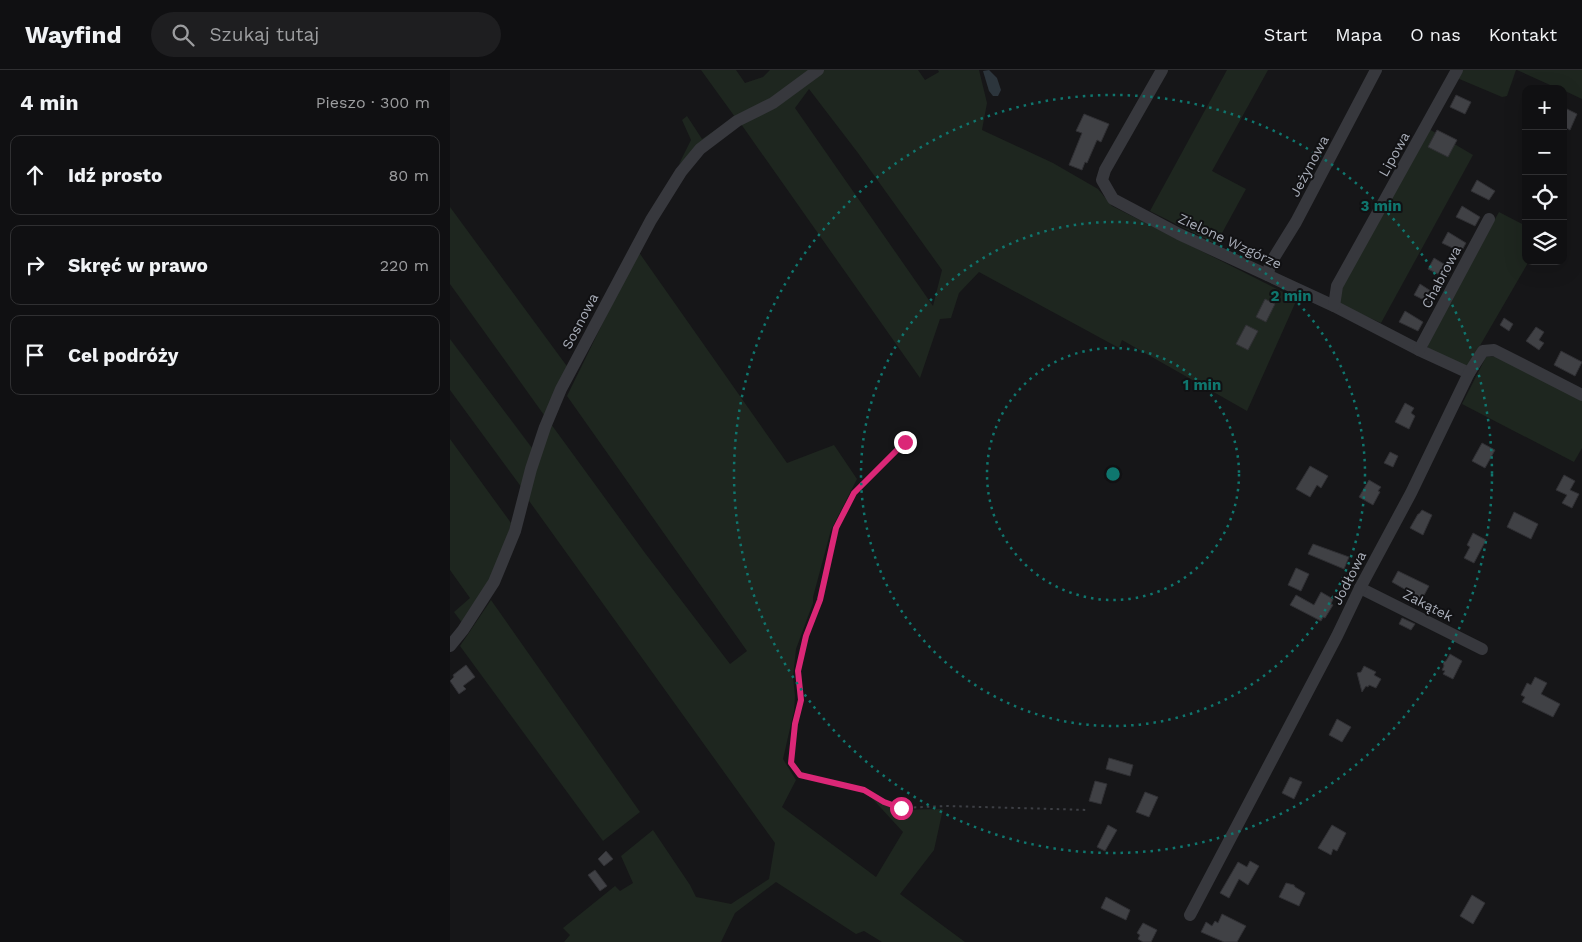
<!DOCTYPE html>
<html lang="pl">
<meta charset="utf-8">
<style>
:root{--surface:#101012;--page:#1e1e20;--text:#f1f3f6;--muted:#9c9d9f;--line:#303032}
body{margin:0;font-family:"Work Sans",sans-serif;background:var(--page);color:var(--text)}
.controls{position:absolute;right:15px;top:15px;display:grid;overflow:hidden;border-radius:10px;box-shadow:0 5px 20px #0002}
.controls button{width:45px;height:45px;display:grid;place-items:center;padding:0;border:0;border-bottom:1px solid var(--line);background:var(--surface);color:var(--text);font:25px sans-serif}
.stop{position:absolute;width:15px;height:15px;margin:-11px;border:4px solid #db2777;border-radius:50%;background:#fff}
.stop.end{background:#db2777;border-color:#fff;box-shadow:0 1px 5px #0008}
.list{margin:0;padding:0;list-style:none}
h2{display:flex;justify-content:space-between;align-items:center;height:65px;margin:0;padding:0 20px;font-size:21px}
h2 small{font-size:16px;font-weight:400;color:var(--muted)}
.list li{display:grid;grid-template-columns:32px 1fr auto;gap:15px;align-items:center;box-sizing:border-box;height:80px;margin:0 10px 10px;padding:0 10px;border:1px solid var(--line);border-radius:10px}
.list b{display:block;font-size:19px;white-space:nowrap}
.list em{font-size:16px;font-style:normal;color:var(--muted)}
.icon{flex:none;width:28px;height:28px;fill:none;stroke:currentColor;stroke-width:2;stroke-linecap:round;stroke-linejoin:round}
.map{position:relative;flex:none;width:1132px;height:872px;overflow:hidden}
header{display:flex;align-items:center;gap:30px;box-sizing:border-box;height:70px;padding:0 25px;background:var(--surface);border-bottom:1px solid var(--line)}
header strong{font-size:24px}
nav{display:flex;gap:28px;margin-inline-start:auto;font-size:18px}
.search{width:350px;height:45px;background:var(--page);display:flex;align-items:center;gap:12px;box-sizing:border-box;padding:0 18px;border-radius:28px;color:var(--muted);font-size:19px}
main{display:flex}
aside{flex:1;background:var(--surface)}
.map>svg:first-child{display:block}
.green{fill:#1e261f;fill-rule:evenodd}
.water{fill:#2c353c}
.building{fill:#404145;stroke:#303034}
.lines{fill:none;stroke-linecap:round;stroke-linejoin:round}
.path{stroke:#3d3f44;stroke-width:2;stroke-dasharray:2.5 4;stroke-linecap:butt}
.street{stroke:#37383d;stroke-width:12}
.route{stroke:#db2777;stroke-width:6}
.ring{fill:none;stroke:#0f766e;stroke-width:2.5;stroke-dasharray:2.5 5}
.labels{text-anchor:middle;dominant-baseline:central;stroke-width:4;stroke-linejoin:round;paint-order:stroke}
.street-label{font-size:14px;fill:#a8adb8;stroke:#111113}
.centre{fill:#0f766e;stroke:#111113;stroke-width:2.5}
.ring-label{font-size:15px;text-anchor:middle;font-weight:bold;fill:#0f766e;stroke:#111113;stroke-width:4;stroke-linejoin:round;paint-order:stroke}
</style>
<header>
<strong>Wayfind</strong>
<div class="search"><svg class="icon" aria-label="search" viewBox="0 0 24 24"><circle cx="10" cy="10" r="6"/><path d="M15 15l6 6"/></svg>Szukaj tutaj</div>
<nav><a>Start</a><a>Mapa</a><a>O nas</a><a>Kontakt</a></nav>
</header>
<main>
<aside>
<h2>4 min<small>Pieszo · 300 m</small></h2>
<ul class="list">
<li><svg class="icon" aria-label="ahead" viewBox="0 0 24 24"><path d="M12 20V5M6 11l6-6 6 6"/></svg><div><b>Idź prosto</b></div><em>80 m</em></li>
<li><svg class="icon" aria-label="right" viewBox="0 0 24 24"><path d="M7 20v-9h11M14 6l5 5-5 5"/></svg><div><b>Skręć w prawo</b></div><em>220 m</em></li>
<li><svg class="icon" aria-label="arrive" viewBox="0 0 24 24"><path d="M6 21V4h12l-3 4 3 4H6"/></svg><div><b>Cel podróży</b></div></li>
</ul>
</aside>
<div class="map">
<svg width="1132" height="872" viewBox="0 0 1132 872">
<rect width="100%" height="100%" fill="#161618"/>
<g class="green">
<path d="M251 0H286L295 13 313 7 320 0H360L229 94 241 70 232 50 237 46 252 69 285 47Z"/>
<path d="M372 0H468L475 10 489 2 488 0H529L537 33 532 60 603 93 648 119 662 136 847 229 797 341 672 270 669 278 529 202 509 223 501 248 490 249 470 308 291 54ZM359 19 408 83 492 200 483 236 345 38Z"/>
<path d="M777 0H818L762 101 796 119 766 174 700 141Z"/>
<path d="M1012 0H1066L1057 26 1052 27 1007 8Z"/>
<path d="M1067 0H1132V29L1113 20V19H1109Z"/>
<path d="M979 59 1023 85 931 253 889 234 891 217Z"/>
<path d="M0 137 119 299 94 345 0 214Z"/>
<path d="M1049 142 1076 156V191H1079L1017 298 978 278V268Z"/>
<path d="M188 181 337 393 384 375 407 409 381 460 363 527V533L346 579 343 607 345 626 344 641 333 689 346 710 332 737 426 807 453 762 420 726 446 740 493 739 484 780 450 824 515 872H432L414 861 406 864 326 812 285 843 271 872H114L120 865 113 858 165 816 170 821 183 813 171 786 203 760 240 815 246 827 281 834 319 809 325 773 77 428 101 354 195 483 280 594 297 581 117 326Z"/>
<path d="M0 269 82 378 72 418 0 320Z"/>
<path d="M1049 286 1132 328V378L1124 392 1012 334 1036 287Z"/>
<path d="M0 369 61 453 55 476 43 503 13 554 4 542 20 528 0 500Z"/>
<path d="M41 530 190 742 153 771 10 576Z"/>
</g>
<path class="water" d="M539 0 547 8 551 20 548 26H543L539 21 533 1Z"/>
<g class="building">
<path d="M1006 25 1021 32 1015 44 1000 37Z"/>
<path d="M1117 39 1127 44 1120 60 1113 56V47Z"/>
<path d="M634 44 659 54 651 72 647 70 637 93 635 92 632 100 619 95 632 63 626 61Z"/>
<path d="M987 60 1007 70 998 87 978 77Z"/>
<path d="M1027 110 1045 121 1039 130 1021 121Z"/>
<path d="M1012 136 1030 147 1025 156 1006 147Z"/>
<path d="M998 162 1016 173 1011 182 992 173Z"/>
<path d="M984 188 1002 199 996 208 978 199Z"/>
<path d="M970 214 987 225 982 234 964 225Z"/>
<path d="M815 229 825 234 816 252 806 247Z"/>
<path d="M955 241 973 252 968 261 949 252Z"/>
<path d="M1054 248 1063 254 1059 261 1050 255Z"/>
<path d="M796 255 808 261 798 280 786 274Z"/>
<path d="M1086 257 1094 262 1089 270 1094 273 1089 280 1076 271Z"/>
<path d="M1111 281 1132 292 1125 306 1104 295Z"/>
<path d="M955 333 964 338 961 343 965 346 959 359 945 352Z"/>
<path d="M1032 373 1045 380 1035 398 1022 391Z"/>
<path d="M940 382 948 386 943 397 934 393Z"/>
<path d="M860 396 878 406 871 418 867 415 860 427 846 419Z"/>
<path d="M1114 405 1125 411 1120 420 1129 424 1122 438 1112 433 1117 425 1106 420Z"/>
<path d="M919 410 931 417 928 421 930 422 923 435 909 427Z"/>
<path d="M972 440 982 445 973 465 960 458 968 444H969Z"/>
<path d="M1064 442 1088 454 1081 469 1057 457Z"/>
<path d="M1023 463 1036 470 1024 493 1014 488 1020 477 1017 475Z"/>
<path d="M863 474 899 487 894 499 858 484Z"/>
<path d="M846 498 859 504 851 521 838 515Z"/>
<path d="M948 501 979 516 972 529 942 512Z"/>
<path d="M871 522 883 529 881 534 883 535 875 548 873 547 871 551 840 535 846 525 864 535Z"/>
<path d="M952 548 965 554 961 560 949 554Z"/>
<path d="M1000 584 1012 591 1003 609 993 604 995 601 992 600 994 596 993 592 996 591Z"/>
<path d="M16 595 25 607 13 616 16 619 9 624 0 611 4 607 3 605Z"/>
<path d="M914 596 926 602 924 605 931 609 926 618 919 615 918 617 916 616 912 622 907 603 911 602Z"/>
<path d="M1085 607 1097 613 1091 624 1110 634 1103 647 1072 632 1075 627 1071 625 1077 613 1081 615Z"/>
<path d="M887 649 901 657 892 672 879 665Z"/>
<path d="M659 688 683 695 680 706 656 699Z"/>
<path d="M840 707 852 712 844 729 832 723Z"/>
<path d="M645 711 657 714 651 734 639 731Z"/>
<path d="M695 722 708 727 699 747 686 742Z"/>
<path d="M658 755 667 760 655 781 647 777Z"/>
<path d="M882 755 896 763 887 781 883 779 881 785 868 778Z"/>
<path d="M156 781 163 789 154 796 148 789Z"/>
<path d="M800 791 809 796 798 815 789 809 779 828 770 823 788 792 797 797Z"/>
<path d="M145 800 157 816 150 821 138 805Z"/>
<path d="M836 813 844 815 845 817 855 823 849 836 829 827Z"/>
<path d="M1022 825 1035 833 1023 854 1010 846Z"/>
<path d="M656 827 680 840 676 850 651 838Z"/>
<path d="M772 844 796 856 787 872H774L751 862 756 852 762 856 765 851 768 853Z"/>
<path d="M693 853 707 860 701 872H693L688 869 690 865 687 863Z"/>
</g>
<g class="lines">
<path class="path" d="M455 372 404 423 386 458 370 530 356 566 348 601 351 630 345 654 341 693 350 705 414 721 434 732 451 738 496 736 639 740"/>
<g class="street">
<path d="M712 0 655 100 652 110 663 129 729 164 884 236 969 280 1019 303"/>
<path d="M818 205 820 194 846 152 926 0"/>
<path d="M884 236 887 216 1007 0"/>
<path d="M969 280 1039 149"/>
<path d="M910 518 1032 579"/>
<path d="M0 576 13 560 44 512 65 461 81 399 95 357 111 319 201 150 231 102 250 79 287 51 323 33 368 0"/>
<path d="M740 845 887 566 910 518 961 423 1019 303 1033 281 1044 280 1132 325"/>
</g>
</g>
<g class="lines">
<path class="route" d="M451 738 434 732 414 720 350 705 341 693 345 654 351 630 348 601 356 566 370 530 386 458 404 423 455 372"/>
</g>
<g class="ring">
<circle cx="663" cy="404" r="126"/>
<circle cx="663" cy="404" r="252"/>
<circle cx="663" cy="404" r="379"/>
</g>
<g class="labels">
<g class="street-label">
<text transform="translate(944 84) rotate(-61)">Lipowa</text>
<text transform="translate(859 96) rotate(-62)">Jeżynowa</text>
<text transform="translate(780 171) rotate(25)">Zielone Wzgórze</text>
<text transform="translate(991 207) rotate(-62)">Chabrowa</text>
<text transform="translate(130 251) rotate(-62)">Sosnowa</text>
<text transform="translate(899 508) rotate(-63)">Jodłowa</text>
<text transform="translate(978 535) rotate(27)">Zakątek</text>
</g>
</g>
<circle cx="663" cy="404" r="8" class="centre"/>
<g class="ring-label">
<text x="931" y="141">3 min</text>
<text x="841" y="231">2 min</text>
<text x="752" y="320">1 min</text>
</g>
</svg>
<div class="controls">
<button>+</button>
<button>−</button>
<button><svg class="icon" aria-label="locate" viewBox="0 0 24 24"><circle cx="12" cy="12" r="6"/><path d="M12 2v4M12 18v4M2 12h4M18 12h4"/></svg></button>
<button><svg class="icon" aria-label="layers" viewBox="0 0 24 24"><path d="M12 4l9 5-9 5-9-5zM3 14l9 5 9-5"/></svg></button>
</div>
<div class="stop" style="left:451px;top:738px"></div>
<div class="stop end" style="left:455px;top:372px"></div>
</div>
</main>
